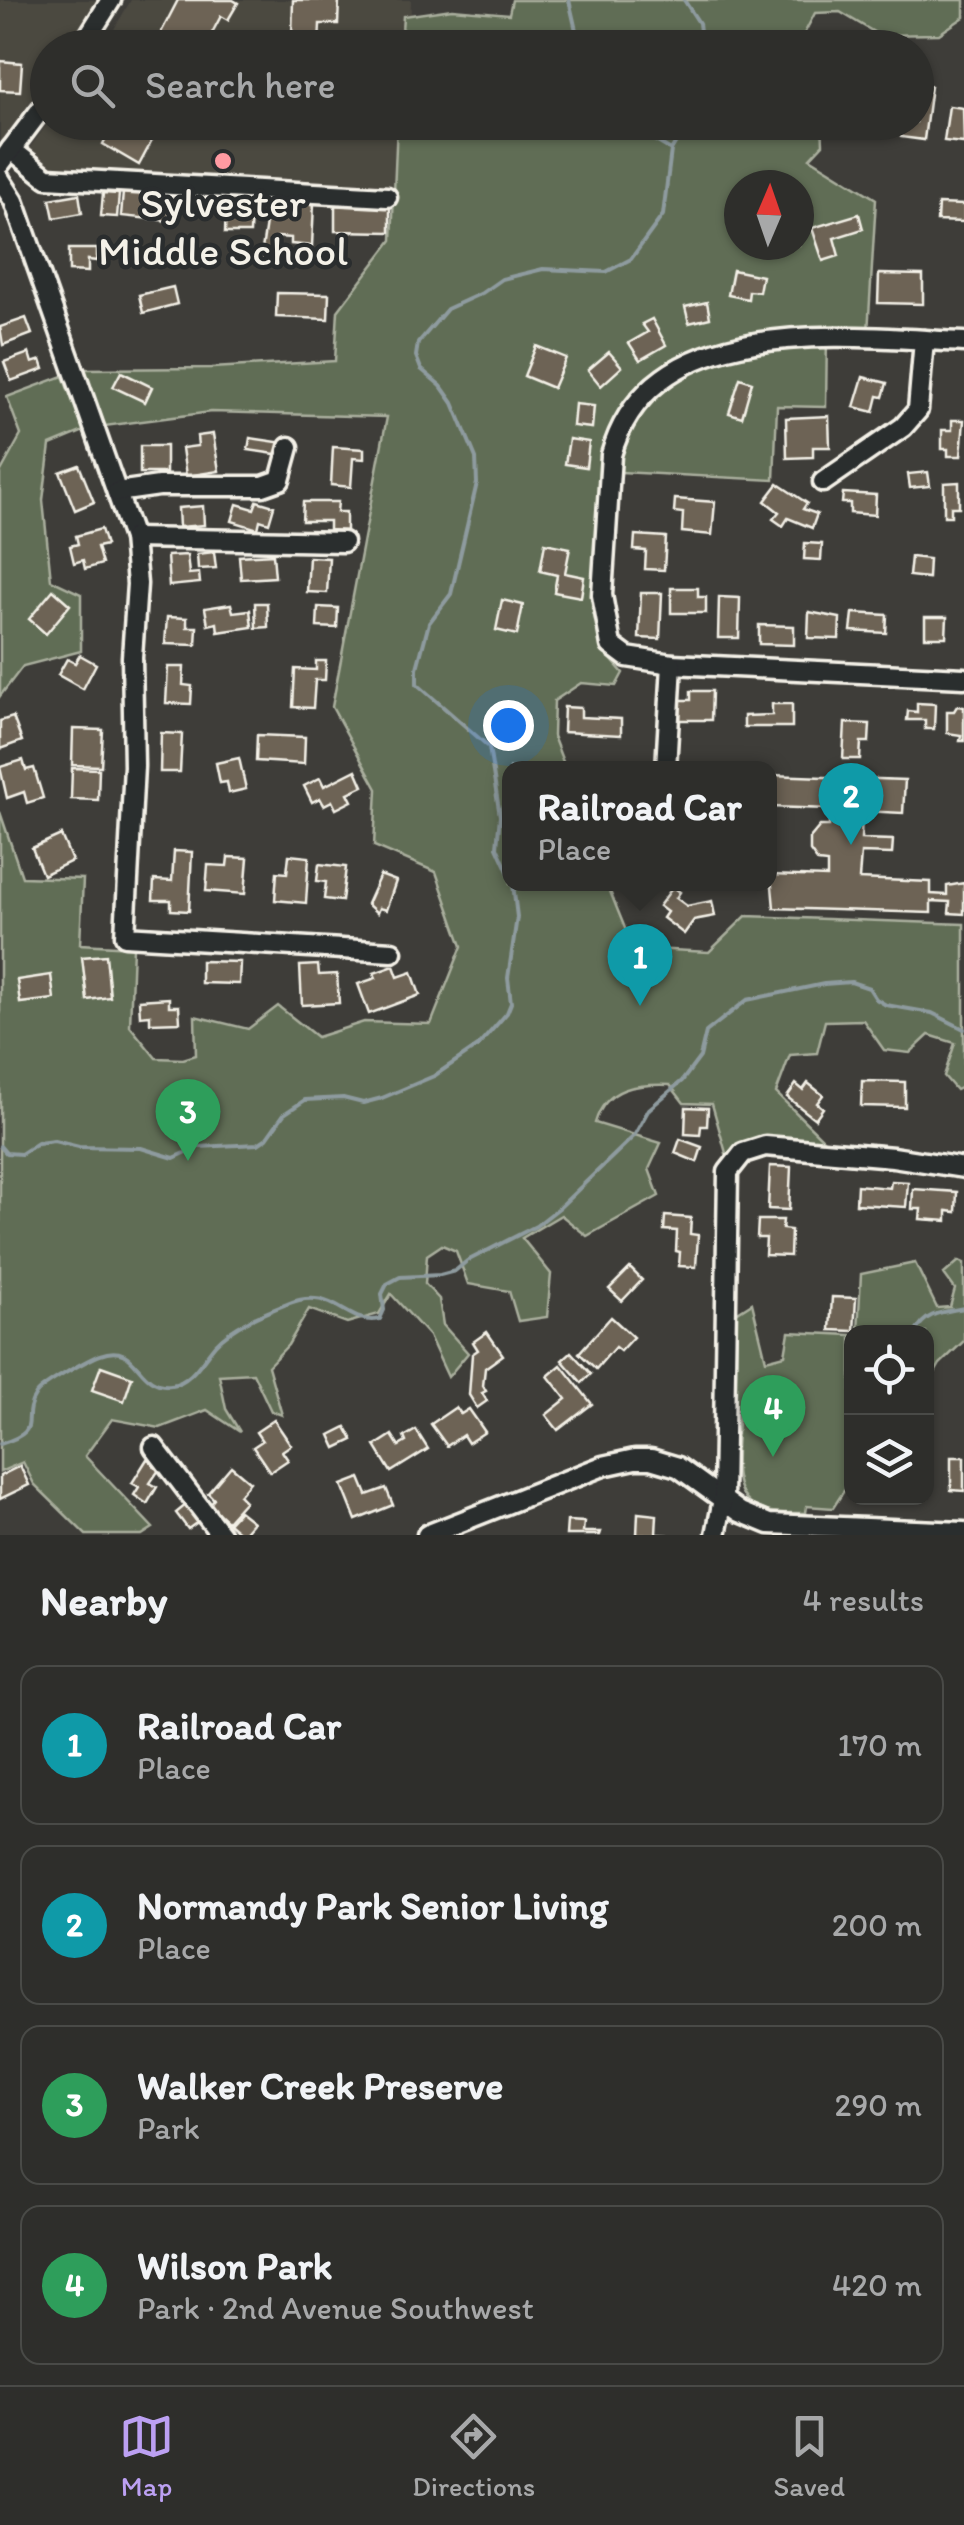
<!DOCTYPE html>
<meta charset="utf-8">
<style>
:root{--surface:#2e2e2b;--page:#3a3a37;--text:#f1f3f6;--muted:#a7a8a9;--line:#494a47;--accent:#bca0f2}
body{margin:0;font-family:Itim,sans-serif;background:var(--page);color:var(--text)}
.controls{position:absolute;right:30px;bottom:30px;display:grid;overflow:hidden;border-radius:20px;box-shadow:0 2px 8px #0004}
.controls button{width:90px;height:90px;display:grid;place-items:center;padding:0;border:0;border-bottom:2px solid var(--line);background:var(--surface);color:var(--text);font:50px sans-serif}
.compass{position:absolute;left:724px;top:170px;width:90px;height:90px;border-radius:50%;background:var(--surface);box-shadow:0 2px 8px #0004;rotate:2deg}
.you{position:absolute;left:508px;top:725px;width:35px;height:35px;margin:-25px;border:8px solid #fff;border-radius:50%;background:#1a73e8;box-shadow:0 0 0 15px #1a73e833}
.badge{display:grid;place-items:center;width:65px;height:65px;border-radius:50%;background:var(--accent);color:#fff;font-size:32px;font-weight:700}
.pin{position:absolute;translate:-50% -82px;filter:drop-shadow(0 2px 5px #0008)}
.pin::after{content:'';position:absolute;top:52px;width:35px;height:30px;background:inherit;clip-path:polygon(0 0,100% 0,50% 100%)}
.popup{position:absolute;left:502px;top:761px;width:275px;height:130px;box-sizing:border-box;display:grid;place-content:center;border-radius:20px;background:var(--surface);filter:drop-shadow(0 2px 8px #0005);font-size:32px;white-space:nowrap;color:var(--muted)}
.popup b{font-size:38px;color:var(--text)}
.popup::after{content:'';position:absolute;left:50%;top:100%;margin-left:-20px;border:20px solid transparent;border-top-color:var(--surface)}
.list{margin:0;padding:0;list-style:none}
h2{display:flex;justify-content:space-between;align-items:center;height:130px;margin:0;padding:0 40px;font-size:42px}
h2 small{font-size:32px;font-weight:400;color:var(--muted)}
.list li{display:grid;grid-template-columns:65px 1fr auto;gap:30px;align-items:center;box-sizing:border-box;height:160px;margin:0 20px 20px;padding:0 20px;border:2px solid var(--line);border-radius:20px}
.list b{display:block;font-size:38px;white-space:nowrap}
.list p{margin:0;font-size:32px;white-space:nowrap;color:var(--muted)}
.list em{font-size:32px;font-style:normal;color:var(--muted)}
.icon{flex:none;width:55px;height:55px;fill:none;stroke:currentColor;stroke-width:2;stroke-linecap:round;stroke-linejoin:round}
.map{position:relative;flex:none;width:964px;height:1535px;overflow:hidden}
.search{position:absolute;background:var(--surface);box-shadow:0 2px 8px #0004;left:30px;right:30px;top:30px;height:110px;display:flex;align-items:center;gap:25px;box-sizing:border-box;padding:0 35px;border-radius:55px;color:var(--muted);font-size:38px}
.sheet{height:850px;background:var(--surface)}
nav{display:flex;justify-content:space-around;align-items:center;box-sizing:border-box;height:140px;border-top:2px solid var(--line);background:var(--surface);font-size:28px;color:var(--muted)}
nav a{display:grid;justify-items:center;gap:5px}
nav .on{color:var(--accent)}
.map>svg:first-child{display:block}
.built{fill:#4c4841}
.green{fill:#616d55;stroke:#aaaf9e;stroke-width:2.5;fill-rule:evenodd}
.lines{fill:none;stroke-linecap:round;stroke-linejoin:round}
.stream{stroke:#8e9b9f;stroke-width:4}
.building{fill:#6d6354;stroke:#f4f1e8;stroke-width:2.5}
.minor-casing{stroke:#f4f1e8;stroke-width:25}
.minor{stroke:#2a2d2e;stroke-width:18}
.poi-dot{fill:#ff9aa2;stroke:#2a2d2e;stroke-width:4}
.labels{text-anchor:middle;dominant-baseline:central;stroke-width:9;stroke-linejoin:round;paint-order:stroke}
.poi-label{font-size:42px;fill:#f4f1e8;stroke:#2a2d2e}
</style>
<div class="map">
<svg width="964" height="1535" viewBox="0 0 964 1535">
<rect width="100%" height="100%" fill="#3e3d39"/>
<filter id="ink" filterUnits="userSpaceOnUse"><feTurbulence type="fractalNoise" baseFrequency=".01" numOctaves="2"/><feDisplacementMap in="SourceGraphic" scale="20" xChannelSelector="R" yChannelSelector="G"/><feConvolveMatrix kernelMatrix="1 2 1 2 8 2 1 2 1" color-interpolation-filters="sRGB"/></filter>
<g filter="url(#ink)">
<g class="built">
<path d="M0 0H98L68 47 48 48 47 78 0 146Z"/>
<path d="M131 0H411L410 47 103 48Z"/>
<path d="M48 123H407L405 190 54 169 26 153Z"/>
</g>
<g class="green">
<path d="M512 0H964V17L939 34 879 35 840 12 815 13 803 36 805 47H401L403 16 452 9 509 14Z"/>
<path d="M397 123H822L823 144 810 158 876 199 868 333H827L826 407 777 406 774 480 601 471 592 608 603 650 623 673 616 686 581 683 554 701 553 736 565 767 582 768H510V884H607L633 948 709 952 746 916 964 924V1086L956 1090 944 1076 955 1043 929 1035 910 1053 884 1050 863 1020 825 1021 817 1053 790 1055 776 1093 828 1144 728 1160 712 1104 684 1103 670 1085C637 1084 606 1086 595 1123L661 1143 649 1169 659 1196 587 1236 561 1215 522 1238 551 1274 547 1317 518 1321 509 1291 468 1284 456 1251 442 1245 427 1255 425 1284 439 1299 443 1325 468 1353 448 1377 429 1336 391 1294 379 1314 347 1323 309 1309 288 1345 268 1366 282 1415 271 1411 253 1373 219 1375 226 1409 240 1432 207 1410 160 1428 112 1419 85 1456 153 1528 142 1535H86L34 1484 23 1462 0 1472V812L22 877 83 879 80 944 133 947 130 1026 156 1058 183 1059 196 1055 195 1016 248 1029 278 1006 317 1037 364 1022 431 1024 462 946 436 872 374 846 377 789 332 707 387 417 211 412 105 426 84 369 212 368 335 361 338 311 392 240ZM739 185H799V245H739Z"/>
<path d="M63 376 84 431 50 445 43 500 51 580 81 594V651L23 666 0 696V473L21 435 7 397Z"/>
<path d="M959 1261 964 1263V1341L940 1364 927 1387 926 1332H858L861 1274 915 1263 937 1308 950 1307 955 1289 944 1274Z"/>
<path d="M752 1303 766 1360 785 1355 789 1332 851 1335V1454L847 1460V1486L833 1508 807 1506 806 1513C793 1513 778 1514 765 1511 723 1501 738 1440 739 1409L730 1412V1317Z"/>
</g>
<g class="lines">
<g class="stream">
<path d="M569 0 580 48"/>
<path d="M684 0 699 23 702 48"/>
<path d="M624 122 671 150"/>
<path d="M510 876 497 847 500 816 489 747 417 684V668L429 623 451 594 477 483 476 458 453 403 441 386 421 369 416 356 418 343 447 309 482 293 502 279 543 269 606 272 631 259 663 215 671 150 688 122"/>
<path d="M0 1146 6 1153 21 1154 38 1143 54 1141 79 1147 141 1148 174 1158 198 1147 258 1144 267 1138 284 1114 305 1100 343 1098 363 1103 382 1098 434 1076 478 1046 507 1013 511 1003 508 978 517 917 513 884"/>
<path d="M916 1332C925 1312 944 1312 964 1308"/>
<path d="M0 1444C46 1430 18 1421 36 1394 42 1385 89 1359 100 1355 139 1340 135 1389 171 1385 191 1383 203 1359 215 1345 232 1326 264 1313 287 1304 334 1284 346 1327 380 1319L384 1310 382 1294 387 1284 400 1277 440 1275 455 1271 467 1261 536 1226 559 1208 634 1136 649 1109 682 1081 700 1057 706 1032 747 1000 824 984 851 982 869 988 876 999 886 1005 932 1013 964 1029"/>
<path d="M851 1497 852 1466"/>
</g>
</g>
<g class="building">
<path d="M178 0H233L238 3 228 20 221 16 204 48H153Z"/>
<path d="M293 0H339L338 24H320L319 48H283V36H292Z"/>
<path d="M241 35H263L275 48H228Z"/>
<path d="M338 37H361L371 48H328Z"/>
<path d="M0 61 22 63 20 91 0 90Z"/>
<path d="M916 84 931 86 924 140 901 137 903 122H916Z"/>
<path d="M949 106 963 108 964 143 944 141Z"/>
<path d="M114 122H162L139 165 103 144Z"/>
<path d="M123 192 153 195 151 210 170 212 169 221 121 216Z"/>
<path d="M103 193 119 194 117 217 101 216Z"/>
<path d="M79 194 82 213 54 218 50 199Z"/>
<path d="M295 202 314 203 312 246 291 244V238L278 237 275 264 260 263 267 216 294 217Z"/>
<path d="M938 204 964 205V222L937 221Z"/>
<path d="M226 205 251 206 250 233H225Z"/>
<path d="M335 205 390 206V232L335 231Z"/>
<path d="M859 214 863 229 834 238 839 256 823 261 812 228Z"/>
<path d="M69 249H97V261L88 260V272L69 271Z"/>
<path d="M733 270 762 276 759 292 749 291 748 299 728 295Z"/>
<path d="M879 274 923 275V304L878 303Z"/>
<path d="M173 287 177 304 143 313 139 295Z"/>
<path d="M277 293 329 294 328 319 276 317Z"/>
<path d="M707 302 710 318 689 323 685 307Z"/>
<path d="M26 318 32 334 3 345 0 327Z"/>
<path d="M652 319 666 345 640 360 629 343 648 332 642 324Z"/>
<path d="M536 346 566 358 553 388 524 376Z"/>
<path d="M609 352 622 367 601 386 588 370Z"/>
<path d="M29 353 32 363 41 360 44 369 11 381 4 362Z"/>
<path d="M121 372 152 387 145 402 113 387Z"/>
<path d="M863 377 887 383 883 397 878 396 874 412 854 407Z"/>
<path d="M740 378 752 382 742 417 729 413Z"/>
<path d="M575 404 594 406 592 428 573 426Z"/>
<path d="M829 416 830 447H813V457L787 458 786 418Z"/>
<path d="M952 420H964L961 456H948V449H942V430H952Z"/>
<path d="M213 434 219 471 186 476 182 448 198 446 197 436Z"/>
<path d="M250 438 284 443 282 455 248 450Z"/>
<path d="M569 439 589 442 586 467 565 464Z"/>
<rect x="140" y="446" width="26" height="27"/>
<path d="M333 447 364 449V459L353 458 351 487 331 485Z"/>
<path d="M79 465 94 502 75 510 60 472Z"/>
<path d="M928 472 930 486 910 488 908 474Z"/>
<path d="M959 482V507H951V516H944V483Z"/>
<path d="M778 484 807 503 803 509 817 514 812 528 788 518 783 526 773 519 779 512 765 501Z"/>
<path d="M843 493 876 495 875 515 850 513V503H842Z"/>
<path d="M675 499 715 502 712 535 682 532 683 513 674 512Z"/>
<path d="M257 501 274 506 269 523 260 520 258 529 232 521 237 504 254 509Z"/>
<path d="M303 502H338L337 512H346V531L329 530V521H302Z"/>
<path d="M203 506 204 525 179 527 178 508Z"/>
<path d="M101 529 106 545 97 547 102 564 85 569 83 560 74 563 70 546 78 544 76 536Z"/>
<path d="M635 535 666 537 664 570 645 569 646 551 634 550Z"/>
<path d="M545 543 570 548 565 573 584 577 581 597 554 592 557 575 540 571Z"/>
<path d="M805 543 822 544 821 560 804 559Z"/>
<path d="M214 552 216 568 198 569 197 554Z"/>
<path d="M273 554 275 577 241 579 239 556Z"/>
<path d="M187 555 189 574 199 573 200 583 169 586 167 556Z"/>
<path d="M309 557 329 558 327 593 307 592Z"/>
<path d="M911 557 929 559 928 578 909 576Z"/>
<path d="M671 588H698V597H706V613H671Z"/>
<path d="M53 590 70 605 46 634 29 619Z"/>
<path d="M641 593H662L660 639 639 638Z"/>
<path d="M719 597 740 598 739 638H718Z"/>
<path d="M502 600 523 605 517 635 496 630Z"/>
<path d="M255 603H267L268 627 256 628Z"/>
<path d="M231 604 233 612 250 610 252 627 218 632 217 623 208 625 205 608Z"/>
<path d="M318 607 338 608 337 628 317 627Z"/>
<path d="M809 612 840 618 839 639 808 638Z"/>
<path d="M853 613 887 615 886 633 851 631Z"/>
<path d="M167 617 187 618V627H197L196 645 165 644Z"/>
<path d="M925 617H947L946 637H925Z"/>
<path d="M759 625 794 626V645L759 644Z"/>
<path d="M80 655 96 664 83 689 58 675 67 659 75 663Z"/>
<path d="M316 661H326L325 680H315L313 708 293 707 295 669 316 670Z"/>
<path d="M168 667H184L183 685 192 686 191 704 166 703Z"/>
<path d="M691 691H712L711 720H680V700H691Z"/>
<path d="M917 703 935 704 934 729H925V720H907L908 711 917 712Z"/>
<path d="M772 704H792V727H744V716L772 715Z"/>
<path d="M957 706 964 707V741H960L961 735 947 733V711H954Z"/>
<path d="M564 707 581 708V717L621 719V735L563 732Z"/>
<path d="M13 717 22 741 0 749V721Z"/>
<path d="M845 723 870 724 869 742H861L860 759H843Z"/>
<path d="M73 729 103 730 101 766 72 765Z"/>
<path d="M161 733 182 734 180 772H160Z"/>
<path d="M257 735 305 737 304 764 256 761Z"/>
<path d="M239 758 246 789 229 793 227 782 220 783 216 763Z"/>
<path d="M23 760 26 770 34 768 43 798 27 803 24 792 7 798 0 767Z"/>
<path d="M72 768 99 769 98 800 71 799Z"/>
<path d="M356 770 363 786 348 793 352 801 336 809 332 801 324 805 320 798 312 802 304 786 320 778 324 786Z"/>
<path d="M770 775 905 780 903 813 862 811 861 839 893 840 892 854 861 853 859 879 931 882V894L947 895V886L964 883V914L949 913 950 902 931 901V913L774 908 771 875 827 877V863L818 862 810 851V838L820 826H829V809L770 807Z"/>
<path d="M61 835 72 861 43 875 32 848Z"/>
<path d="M174 851 192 852 189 911 171 910V900H153L154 880 172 881Z"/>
<path d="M289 855 309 857 306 903 275 900 277 872 287 873Z"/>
<path d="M228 857 248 858 245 894 206 891 208 865 227 866Z"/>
<path d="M319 864 346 867 342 901 324 899 326 882 317 881Z"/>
<path d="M380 875 396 881 386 910 379 908 377 913 367 904Z"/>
<path d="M673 887 680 892 676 898 687 906 712 901 715 916 694 920 684 934 663 918 667 912 659 906Z"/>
<path d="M106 955 110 997 87 1000 82 957Z"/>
<path d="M201 961 240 962 239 984 201 983Z"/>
<path d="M318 965 319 975 337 974 339 1003 302 1005 300 966Z"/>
<path d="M394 966 398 977 412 972 420 995 369 1014 358 984 376 978 374 973Z"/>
<path d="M51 975 54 999 20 1003 17 980Z"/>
<path d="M169 998V1006H179L180 1022 150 1023V1015L140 1016 139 1000Z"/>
<path d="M862 1081 905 1082V1107L861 1106Z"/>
<path d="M808 1083 823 1095 817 1103 823 1108 815 1119 787 1097 796 1084 803 1090Z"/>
<path d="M686 1107 708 1108 707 1126H701L700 1135 685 1134Z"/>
<path d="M680 1139 702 1147 697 1162 675 1153Z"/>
<path d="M770 1166 791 1167 789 1210 768 1209Z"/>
<path d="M891 1181 908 1182 906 1207 856 1204 857 1185 890 1188Z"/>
<path d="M913 1189 957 1192 956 1212 947 1211V1221L920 1219 921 1209H912Z"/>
<path d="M665 1216 691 1218 690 1234 698 1235 696 1267 679 1266 680 1252 676 1251 677 1231 664 1230Z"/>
<path d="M758 1220H783L782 1229 791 1230 790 1256 765 1255 766 1238H757Z"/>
<path d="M630 1268 642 1280 622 1301 609 1289Z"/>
<path d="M832 1297 856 1298 854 1331 830 1330Z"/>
<path d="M611 1317 633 1337 620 1351 615 1347 596 1369 579 1353Z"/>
<path d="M487 1332 503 1355 485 1368 483 1386 486 1391 482 1393 487 1401 477 1408 469 1395 472 1354 478 1350 473 1342Z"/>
<path d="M571 1352 591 1374 582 1383 562 1360Z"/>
<path d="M561 1365 592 1404 558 1430 546 1415 566 1399 548 1376Z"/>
<path d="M101 1366 132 1377 124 1401 92 1390Z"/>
<path d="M456 1407 461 1414 469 1409 485 1432 468 1443 463 1435 447 1446 431 1424Z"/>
<path d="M274 1420 291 1445 282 1451 288 1460 270 1472 253 1447 262 1441 256 1432Z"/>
<path d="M346 1427 353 1440 336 1448 330 1435Z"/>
<path d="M416 1430 428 1449 391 1472 375 1446 392 1435 399 1446 406 1442 404 1437Z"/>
<path d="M951 1457H964V1491L951 1490Z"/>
<path d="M147 1459 161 1467 150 1483 157 1487 147 1504 134 1495 139 1487 132 1483Z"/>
<path d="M20 1466 29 1485 0 1499V1476Z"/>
<path d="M231 1466 250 1482 239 1495 245 1501 227 1521 209 1505 214 1499 208 1493Z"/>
<path d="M360 1478 367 1495 386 1488 393 1505 356 1520 342 1485Z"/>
<path d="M187 1504 199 1521 188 1529 176 1513Z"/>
<path d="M239 1511 253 1522 242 1535 228 1523Z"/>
<path d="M638 1513 657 1515 656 1534 669 1535H637Z"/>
<path d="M567 1521 584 1522 583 1532H601L600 1535H566Z"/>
</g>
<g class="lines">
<defs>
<g id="minor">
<path d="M81 48 111 0"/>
<path d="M11 149 47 178 387 197"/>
<path d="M0 164 48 100"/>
<path d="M0 179 14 201 133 538 137 584 132 657 134 766 125 936 392 952"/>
<path d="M964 342C849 337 651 310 611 455L602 595 611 645 627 657 672 664 964 678"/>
<path d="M823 482 903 427 918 410 924 340"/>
<path d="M117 492 159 486H263L280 480 289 447"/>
<path d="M133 538 343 542"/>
<path d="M666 768 672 664"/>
<path d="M154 1447 221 1535"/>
<path d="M427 1535 603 1466 635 1459H651L678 1467 740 1512 769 1524 964 1532"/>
<path d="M716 1535 723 1499 728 1172 743 1153 765 1146 893 1157 964 1168"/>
</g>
</defs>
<use href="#minor" class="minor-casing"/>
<use href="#minor" class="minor"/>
</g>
</g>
<circle class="poi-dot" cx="223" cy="161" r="10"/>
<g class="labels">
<g class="poi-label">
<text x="223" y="202">Sylvester<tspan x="223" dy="48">Middle School</tspan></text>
</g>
</g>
</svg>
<div class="controls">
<button><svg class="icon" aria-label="locate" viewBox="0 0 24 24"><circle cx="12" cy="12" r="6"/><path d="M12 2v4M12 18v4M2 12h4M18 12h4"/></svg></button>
<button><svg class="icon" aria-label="layers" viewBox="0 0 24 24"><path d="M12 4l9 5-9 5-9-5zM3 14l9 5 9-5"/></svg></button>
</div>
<svg class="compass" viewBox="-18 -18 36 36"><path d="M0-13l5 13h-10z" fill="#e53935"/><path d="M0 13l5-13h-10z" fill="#a7a8a9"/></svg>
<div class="you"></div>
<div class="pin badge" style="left:640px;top:1006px;background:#0f9aa8">1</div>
<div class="popup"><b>Railroad Car</b>Place</div>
<div class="pin badge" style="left:851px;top:845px;background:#0f9aa8">2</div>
<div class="pin badge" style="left:188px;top:1161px;background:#2e9e5b">3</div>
<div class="pin badge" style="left:773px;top:1457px;background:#2e9e5b">4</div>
<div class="search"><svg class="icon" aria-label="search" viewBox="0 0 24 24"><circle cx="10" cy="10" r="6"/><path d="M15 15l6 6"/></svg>Search here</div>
</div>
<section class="sheet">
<h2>Nearby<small>4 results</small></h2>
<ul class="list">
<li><span class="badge" style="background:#0f9aa8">1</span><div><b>Railroad Car</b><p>Place</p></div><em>170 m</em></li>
<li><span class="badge" style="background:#0f9aa8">2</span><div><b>Normandy Park Senior Living</b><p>Place</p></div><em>200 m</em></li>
<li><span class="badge" style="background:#2e9e5b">3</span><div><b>Walker Creek Preserve</b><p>Park</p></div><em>290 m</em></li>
<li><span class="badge" style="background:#2e9e5b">4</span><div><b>Wilson Park</b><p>Park · 2nd Avenue Southwest</p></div><em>420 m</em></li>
</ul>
</section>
<nav>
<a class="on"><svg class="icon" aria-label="map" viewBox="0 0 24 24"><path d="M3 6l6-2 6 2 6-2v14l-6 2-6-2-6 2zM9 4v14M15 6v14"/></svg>Map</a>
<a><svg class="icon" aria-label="directions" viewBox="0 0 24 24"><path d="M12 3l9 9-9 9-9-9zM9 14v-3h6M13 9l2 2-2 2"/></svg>Directions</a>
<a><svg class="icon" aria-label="saved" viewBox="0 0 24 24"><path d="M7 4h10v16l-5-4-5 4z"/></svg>Saved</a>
</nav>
